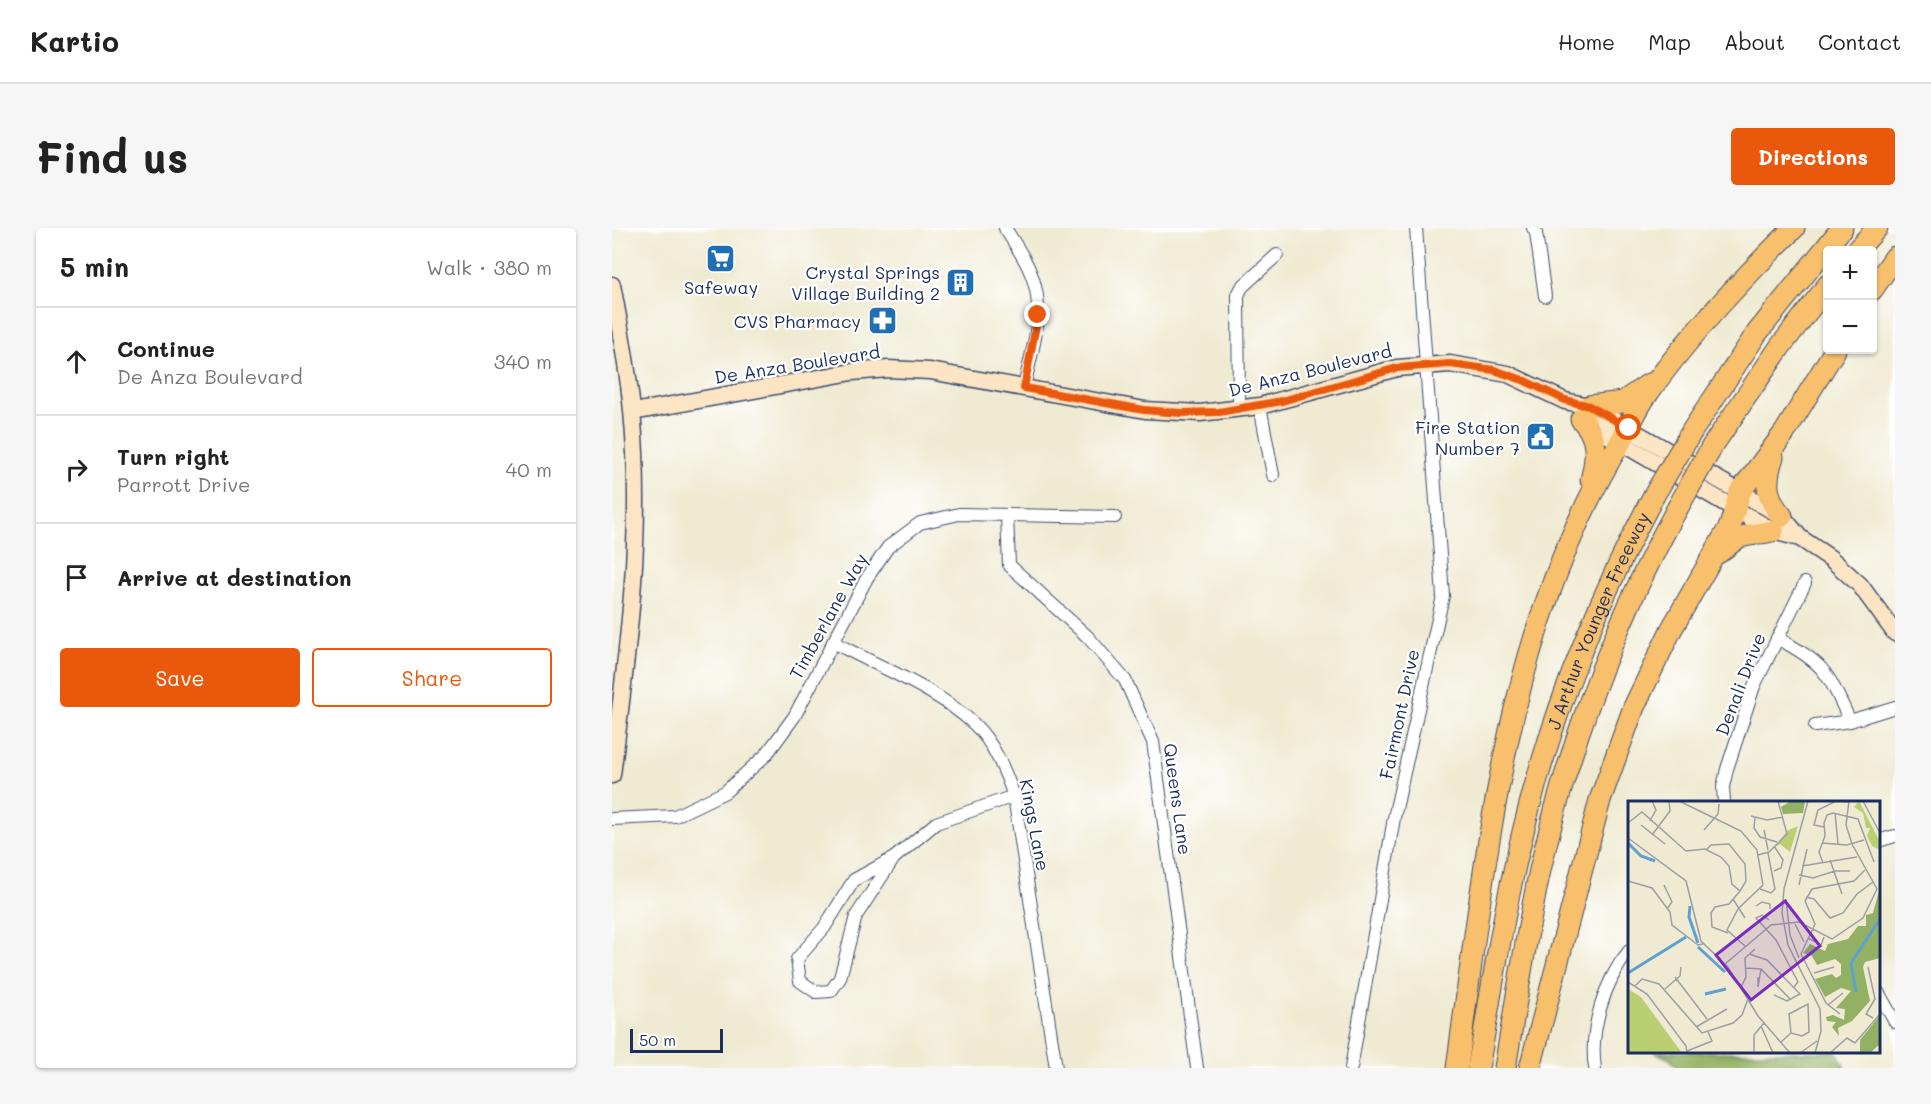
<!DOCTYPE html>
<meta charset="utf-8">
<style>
:root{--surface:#fff;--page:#f6f6f6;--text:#222;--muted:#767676;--line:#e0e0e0;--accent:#ea580c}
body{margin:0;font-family:Mali,sans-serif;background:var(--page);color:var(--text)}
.controls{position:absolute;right:18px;top:18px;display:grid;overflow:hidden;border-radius:6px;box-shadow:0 2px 4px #0004}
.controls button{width:54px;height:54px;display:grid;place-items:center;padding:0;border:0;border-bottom:2px solid var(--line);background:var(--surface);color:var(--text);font:30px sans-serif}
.scale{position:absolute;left:18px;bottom:15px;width:93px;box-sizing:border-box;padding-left:6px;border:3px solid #1b2f5e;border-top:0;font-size:16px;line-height:21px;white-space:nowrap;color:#1b2f5e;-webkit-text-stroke:4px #fff;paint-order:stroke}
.stop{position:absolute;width:18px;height:18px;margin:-14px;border:4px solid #ea580c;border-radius:50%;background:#fff}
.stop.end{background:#ea580c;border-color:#fff;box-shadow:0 2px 6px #0008}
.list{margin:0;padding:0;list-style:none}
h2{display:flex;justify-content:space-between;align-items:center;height:78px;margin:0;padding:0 24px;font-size:26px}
h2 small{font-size:20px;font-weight:400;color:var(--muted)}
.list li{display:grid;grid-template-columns:39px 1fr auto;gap:18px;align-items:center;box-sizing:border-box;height:108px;padding:0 24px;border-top:2px solid var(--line)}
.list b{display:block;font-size:22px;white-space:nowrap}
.list p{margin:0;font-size:20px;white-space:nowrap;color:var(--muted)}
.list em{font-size:20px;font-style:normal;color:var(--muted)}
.actions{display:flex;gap:12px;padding:18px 24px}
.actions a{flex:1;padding:14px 0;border:2px solid var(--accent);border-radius:6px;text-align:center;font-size:21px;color:var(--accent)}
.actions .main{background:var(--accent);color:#fff}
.icon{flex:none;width:33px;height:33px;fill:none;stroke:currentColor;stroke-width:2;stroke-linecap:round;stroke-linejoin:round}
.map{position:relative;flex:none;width:1283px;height:840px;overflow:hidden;border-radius:6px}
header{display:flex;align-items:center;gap:36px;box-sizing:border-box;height:84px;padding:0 30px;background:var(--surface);border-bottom:2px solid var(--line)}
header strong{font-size:28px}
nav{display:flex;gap:33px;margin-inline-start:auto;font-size:21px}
.intro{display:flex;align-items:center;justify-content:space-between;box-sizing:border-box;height:144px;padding:0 36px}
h1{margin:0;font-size:42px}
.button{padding:15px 27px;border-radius:6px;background:var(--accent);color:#fff;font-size:21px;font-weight:700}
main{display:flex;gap:36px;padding:0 36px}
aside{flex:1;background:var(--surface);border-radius:6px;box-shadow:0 2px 4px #0004}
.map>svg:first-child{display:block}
.forest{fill:#93b164;stroke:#577061;stroke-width:1.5}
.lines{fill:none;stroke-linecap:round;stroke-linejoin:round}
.street-casing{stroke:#3b4b6f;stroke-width:14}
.secondary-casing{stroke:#3b4b6f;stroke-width:19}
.highway-casing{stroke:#3b4b6f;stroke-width:23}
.street{stroke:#fff;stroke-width:12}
.secondary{stroke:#fce5c4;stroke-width:16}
.highway{stroke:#f8bf6c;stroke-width:21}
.highway-bridge-casing{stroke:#3b4b6f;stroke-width:23;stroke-linecap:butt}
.highway-bridge{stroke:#f8bf6c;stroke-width:21}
.route{stroke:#ea580c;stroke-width:8}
.labels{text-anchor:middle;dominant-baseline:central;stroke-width:4.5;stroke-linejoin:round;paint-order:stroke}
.poi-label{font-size:18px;fill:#1b2f5e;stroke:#fff;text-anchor:end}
.street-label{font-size:18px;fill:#1b2f5e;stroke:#fff}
.inset-river{fill:none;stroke:#5da0d2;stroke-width:3}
.inset-road{fill:none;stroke:#9a9fa3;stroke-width:1.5}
.view{fill:#7b2cbf;fill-opacity:0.15;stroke:#7b2cbf;stroke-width:3}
.inset-edge{fill:none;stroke:#1b2f5e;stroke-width:3}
</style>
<header>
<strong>Kartio</strong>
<nav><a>Home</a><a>Map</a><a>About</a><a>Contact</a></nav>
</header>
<div class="intro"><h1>Find us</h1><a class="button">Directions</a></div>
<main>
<aside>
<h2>5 min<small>Walk · 380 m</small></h2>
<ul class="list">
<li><svg class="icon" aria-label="ahead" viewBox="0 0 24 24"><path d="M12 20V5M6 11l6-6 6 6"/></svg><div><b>Continue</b><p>De Anza Boulevard</p></div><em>340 m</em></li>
<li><svg class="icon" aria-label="right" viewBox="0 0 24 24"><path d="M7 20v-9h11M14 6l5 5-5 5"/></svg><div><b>Turn right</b><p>Parrott Drive</p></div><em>40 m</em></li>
<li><svg class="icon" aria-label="arrive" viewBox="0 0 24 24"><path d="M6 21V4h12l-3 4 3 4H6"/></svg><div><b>Arrive at destination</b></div></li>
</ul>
<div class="actions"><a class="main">Save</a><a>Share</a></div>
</aside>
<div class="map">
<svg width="1283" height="840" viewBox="0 0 1283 840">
<rect width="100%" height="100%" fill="#fff"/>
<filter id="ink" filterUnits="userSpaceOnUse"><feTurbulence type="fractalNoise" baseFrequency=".0167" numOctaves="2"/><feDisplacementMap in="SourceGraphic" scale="12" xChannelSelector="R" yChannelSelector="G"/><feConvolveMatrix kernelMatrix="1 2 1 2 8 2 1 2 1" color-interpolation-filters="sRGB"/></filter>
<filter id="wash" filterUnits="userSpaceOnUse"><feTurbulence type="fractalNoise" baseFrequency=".008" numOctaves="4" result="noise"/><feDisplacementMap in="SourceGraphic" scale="24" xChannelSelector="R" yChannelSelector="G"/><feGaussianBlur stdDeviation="1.35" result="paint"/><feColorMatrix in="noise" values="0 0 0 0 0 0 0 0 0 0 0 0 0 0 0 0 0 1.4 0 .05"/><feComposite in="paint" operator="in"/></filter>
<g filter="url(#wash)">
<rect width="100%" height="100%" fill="#efead1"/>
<path class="forest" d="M1043 824H1225L1233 840H1066L1058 831Z"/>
</g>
<g filter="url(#ink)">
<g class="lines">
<defs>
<g id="street">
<path d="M393 0C404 18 418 37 423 58 432 91 418 128 412 160"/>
<path d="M921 0 924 5 933 68"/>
<path d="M648 178 661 247"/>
<path d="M627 182 626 67 630 59 665 27"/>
<path d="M395 287 397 337 476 409 513 452 541 514 585 840"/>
<path d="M1165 410C1214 436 1215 444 1238 493L1283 479"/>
<path d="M221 414C265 438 325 461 362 496 382 515 393 543 402 568L444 840"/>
<path d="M1203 498 1238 493"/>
<path d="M1112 574 1111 559 1115 541 1142 458 1193 355"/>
<path d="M0 591 63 588 113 564 154 527 182 489 255 350 276 319 308 295 347 286 503 289"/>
<path d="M1266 613 1283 608"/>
<path d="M282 630 244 688 228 750 219 763 204 764 188 753 185 731 212 700 242 652 282 630 324 595 402 568"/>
<path d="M1266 764 1283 794"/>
<path d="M739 840 782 590 831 368 804 0"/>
<path d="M983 840C977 802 993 752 1017 723"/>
</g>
<g id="secondary">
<path d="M0 57C8 98 16 141 20 183 32 305 15 427 0 547"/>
<path d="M21 184 240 144 276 141 318 143 533 182 588 185 648 178 785 140 838 136 896 146 953 173 977 178 1170 288 1188 310 1218 330 1248 357 1283 405"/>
<path d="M972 193 1161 303 1188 310"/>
</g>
<g id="highway">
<path d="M1245 22 1265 0"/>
<path d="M1260 62 1283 29"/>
<path d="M977 178 1011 174 1037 156"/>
<path d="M969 191C987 209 985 229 979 252"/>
<path d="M1080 203 1145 105 1230 0"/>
<path d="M1101 217 1168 119 1216 57"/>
<path d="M1161 229C1153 252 1153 269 1170 288"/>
<path d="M1106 325 1127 309 1161 303"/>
<path d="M845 840C875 625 893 403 1009 213 1018 198 1024 182 1034 168 1074 111 1132 49 1182 0"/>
<path id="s1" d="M866 840C879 768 889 696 906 625 934 501 981 381 1041 269"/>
<path d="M893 840C904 774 914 708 928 642 957 516 1003 394 1065 281"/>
<path d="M918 840 988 572 1022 479 1059 402 1118 298 1128 264 1173 204 1223 122"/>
</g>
</defs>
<use href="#street" class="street-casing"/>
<use href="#secondary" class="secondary-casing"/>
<use href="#highway" class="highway-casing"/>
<use href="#street" class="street"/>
<use href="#secondary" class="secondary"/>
<use href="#highway" class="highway"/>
<defs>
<g id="highway-bridge">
<path d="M1041 269 1080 203"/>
<path d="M1065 281 1101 217"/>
</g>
</defs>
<use href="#highway-bridge" class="highway-bridge-casing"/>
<use href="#highway-bridge" class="highway-bridge"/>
</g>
</g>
<g class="lines" filter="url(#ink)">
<path class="route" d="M426 87 412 160 532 182 569 185 607 184 670 173 785 140 838 136 882 142 911 152 953 172 977 178 1017 200"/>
</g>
<defs>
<symbol id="supermarket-square" viewBox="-11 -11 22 22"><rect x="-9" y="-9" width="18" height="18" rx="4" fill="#1f6fb2" stroke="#fff"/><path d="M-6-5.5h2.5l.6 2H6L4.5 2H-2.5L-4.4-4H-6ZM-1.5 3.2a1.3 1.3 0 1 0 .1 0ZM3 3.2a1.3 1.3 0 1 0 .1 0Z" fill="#fff"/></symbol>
<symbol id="building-square" viewBox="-11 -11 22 22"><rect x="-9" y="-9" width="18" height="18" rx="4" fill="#1f6fb2" stroke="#fff"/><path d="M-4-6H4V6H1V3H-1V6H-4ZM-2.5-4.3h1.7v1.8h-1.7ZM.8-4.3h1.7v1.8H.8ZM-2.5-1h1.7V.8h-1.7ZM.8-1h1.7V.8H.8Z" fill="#fff"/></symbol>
<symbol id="pharmacy-square" viewBox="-11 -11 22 22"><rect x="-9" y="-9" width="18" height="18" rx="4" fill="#1f6fb2" stroke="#fff"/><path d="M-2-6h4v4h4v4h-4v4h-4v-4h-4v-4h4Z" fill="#fff"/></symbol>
<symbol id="civic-square" viewBox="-11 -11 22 22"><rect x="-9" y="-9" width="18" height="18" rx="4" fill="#1f6fb2" stroke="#fff"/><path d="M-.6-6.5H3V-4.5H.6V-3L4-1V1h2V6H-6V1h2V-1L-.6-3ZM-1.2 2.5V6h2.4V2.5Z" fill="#fff"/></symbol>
</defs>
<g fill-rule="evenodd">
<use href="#supermarket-square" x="92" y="14" width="33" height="33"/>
<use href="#building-square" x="332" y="38" width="33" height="33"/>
<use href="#pharmacy-square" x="254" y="76" width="33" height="33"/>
<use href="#civic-square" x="912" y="192" width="33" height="33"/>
</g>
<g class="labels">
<g class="poi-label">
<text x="328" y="44">Crystal Springs<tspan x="328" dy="21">Village Building 2</tspan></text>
<text x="109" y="59" text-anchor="middle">Safeway</text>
<text x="249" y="93">CVS Pharmacy</text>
<text x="908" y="199">Fire Station<tspan x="908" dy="21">Number 7</tspan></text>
</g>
<g class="street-label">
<text transform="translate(185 136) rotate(-9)">De Anza Boulevard</text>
<text transform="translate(698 142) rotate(-14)">De Anza Boulevard</text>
<text transform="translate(216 388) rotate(-61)">Timberlane Way</text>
<text stroke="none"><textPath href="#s1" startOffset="465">J Arthur Younger Freeway</textPath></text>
<text transform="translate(1128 456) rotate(-69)">Denali Drive</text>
<text transform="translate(787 486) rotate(-78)">Fairmont Drive</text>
<text transform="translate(566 571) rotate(82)">Queens Lane</text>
<text transform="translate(423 597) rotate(79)">Kings Lane</text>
</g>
</g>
<g transform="translate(1016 573)">
<rect width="252" height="252" fill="#efead1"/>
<path d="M231 0 252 41V49L244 45 239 35 242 27H238L235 12 226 6ZM170 25 162 51 152 43 147 46 159 30ZM0 188 13 196 54 252H0Z" fill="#bace72"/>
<path d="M163 0H177L175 12 155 13 153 6ZM252 86V157L237 161 235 166 242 200 224 220 210 227 211 235 204 226 208 221 199 220 198 216 205 214 216 219 217 208 208 207 223 190 213 187 197 196 187 178 204 173 208 177 213 174V163L207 158 189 164 184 155 175 152 182 143 197 150 200 143 220 138 230 125H238V114L245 112ZM252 214V243L242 252H232V239Z" fill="#93b164"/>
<path class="inset-river" d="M0 42 13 55 27 60M62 105 61 116 70 142M70 146 97 171M0 172 58 136M228 191 223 162 252 118M77 193 98 188"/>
<path class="inset-road" d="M51 0 113 30 129 49 135 84 110 108 99 129 117 145M180 0 156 88 154 112 160 144 192 208 193 230 187 252M235 0 252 32M207 12 210 43M123 15 139 19 155 16M127 17 126 27 132 36 149 41M22 20 28 9 24 0M0 22 14 11 58 50 77 48 93 56 101 65 104 83 112 90M13 24 37 43M196 26 186 24 190 9 208 0 221 1M76 29 90 13 91 3M136 29 140 49M24 34 42 10 41 0M0 37 58 80 73 140 100 166 130 215 162 252M194 42 219 44 236 39M78 49 83 44 101 43 117 63 118 80 112 90 101 103 87 106 83 112 84 126 100 132M130 54 141 51 159 33 150 0M202 59 214 93M195 62 191 51 197 35 196 22 199 14 205 12 230 18 246 61M174 65 229 56M146 70 153 67 155 59 146 45M171 74 185 77 207 70H222M0 80 24 87 42 111 44 124 70 144 75 143M36 84 44 101 39 108M171 84 179 48M132 88 143 92 147 88 140 52M178 96 186 98 202 117 215 112 229 93 245 81M105 98 117 117M158 98 162 134 171 157M128 105 134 101 142 103V108M141 119 134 114 128 117 148 139 170 181 166 186M167 123 176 141M180 137 193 144 196 136M121 153 139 159 172 193 159 200 146 194M97 163 143 124 171 121 204 138 235 117 249 88 224 43 218 24 221 0M240 166 247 198 238 213 245 217M117 167 133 168 163 199M186 172 206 166M47 176 79 218M130 176V186L133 168M0 181 19 193 58 245 59 252M7 185 14 178 31 183 74 232 105 222 114 214 120 198M113 186 118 176 117 157 127 148M37 188 52 175 53 166M200 204 215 192M212 213 198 202 173 153 187 123 177 100 184 88 226 80 237 69M133 225 145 252M68 226 99 208M153 241 163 232 174 235 181 231 180 203 161 213 163 232M227 242 252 213M59 250 84 240 80 231M126 252V234L136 222M172 252 189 240M202 252 219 237 227 242"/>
<path class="view" d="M157 100 192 145 123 199 88 154Z"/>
<rect width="252" height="252" class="inset-edge"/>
</g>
</svg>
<div class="controls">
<button>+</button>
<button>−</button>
</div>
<div class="scale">50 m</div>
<div class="stop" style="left:1017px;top:200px"></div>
<div class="stop end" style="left:426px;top:87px"></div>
</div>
</main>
